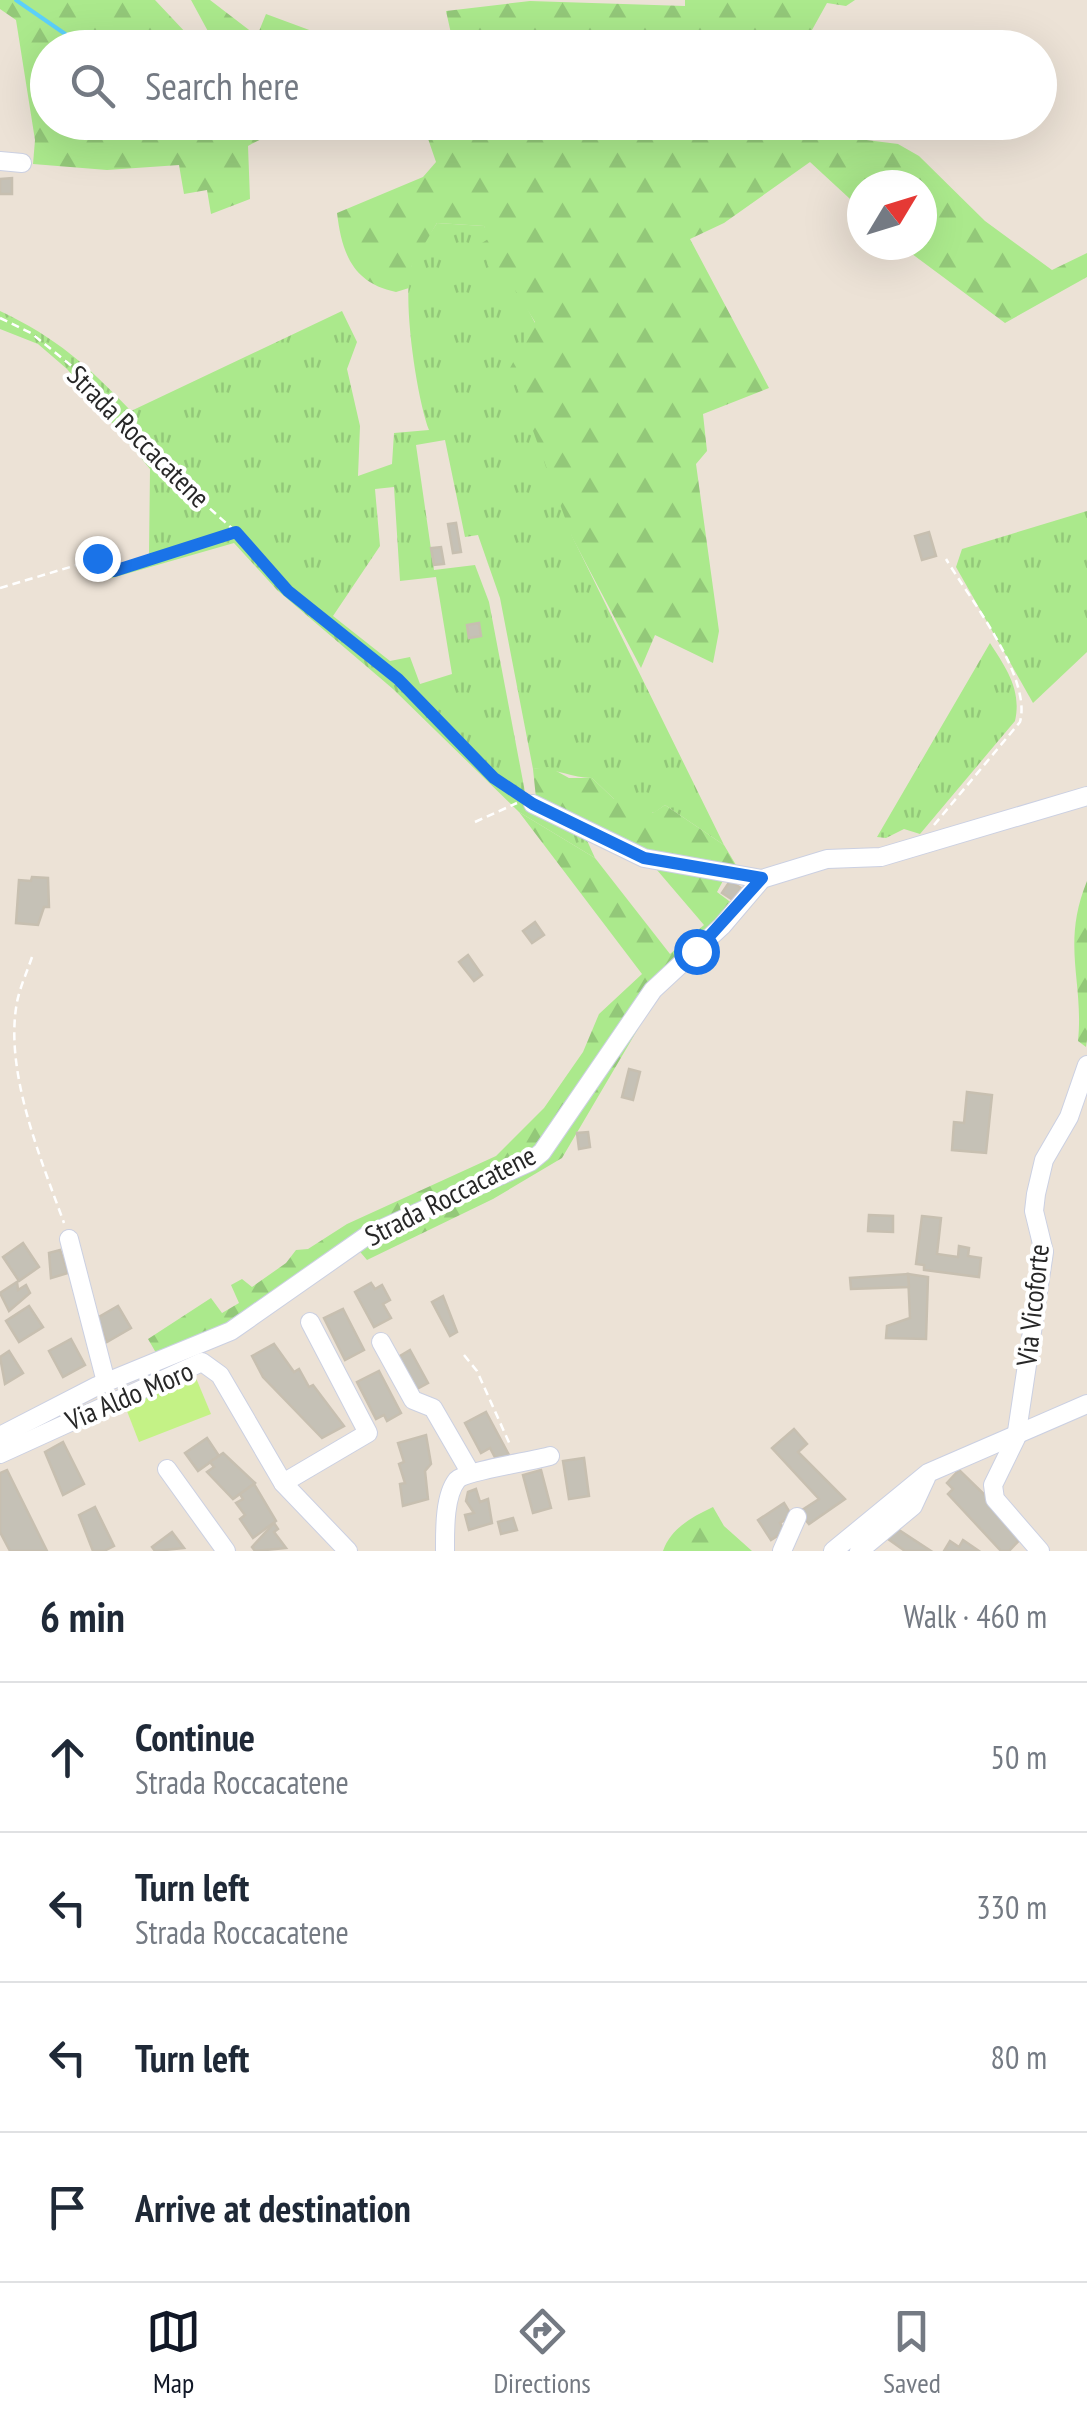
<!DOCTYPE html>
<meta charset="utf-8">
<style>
:root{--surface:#fff;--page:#f2f2f3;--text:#1f2937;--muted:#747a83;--line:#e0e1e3;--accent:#111827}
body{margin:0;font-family:"PT Sans Narrow",sans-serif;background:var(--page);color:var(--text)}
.compass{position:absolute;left:847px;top:170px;width:90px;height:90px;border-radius:50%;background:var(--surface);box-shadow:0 10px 40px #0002;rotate:52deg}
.stop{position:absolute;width:30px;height:30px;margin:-22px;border:8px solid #1a73e8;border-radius:50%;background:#fff}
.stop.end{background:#1a73e8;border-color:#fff;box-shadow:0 2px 10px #0008}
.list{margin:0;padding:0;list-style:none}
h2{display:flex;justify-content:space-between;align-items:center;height:130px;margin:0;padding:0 40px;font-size:42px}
h2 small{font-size:32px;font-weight:400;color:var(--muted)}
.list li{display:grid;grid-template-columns:65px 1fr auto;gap:30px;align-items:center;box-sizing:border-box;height:150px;padding:0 40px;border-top:2px solid var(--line)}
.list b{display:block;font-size:38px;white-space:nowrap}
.list p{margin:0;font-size:32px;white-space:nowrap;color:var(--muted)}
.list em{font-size:32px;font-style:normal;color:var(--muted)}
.icon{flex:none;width:55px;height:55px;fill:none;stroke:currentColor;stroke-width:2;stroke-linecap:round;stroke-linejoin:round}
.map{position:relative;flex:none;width:1087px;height:1551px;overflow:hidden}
.search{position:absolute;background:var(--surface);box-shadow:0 10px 40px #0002;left:30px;right:30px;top:30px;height:110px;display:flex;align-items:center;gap:25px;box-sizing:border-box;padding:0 35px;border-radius:55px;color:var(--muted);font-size:38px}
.sheet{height:730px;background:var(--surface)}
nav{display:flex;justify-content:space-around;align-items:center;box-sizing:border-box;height:140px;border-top:2px solid var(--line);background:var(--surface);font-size:28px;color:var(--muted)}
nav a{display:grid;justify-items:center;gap:5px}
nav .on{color:var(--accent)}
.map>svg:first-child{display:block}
.grass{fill:url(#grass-tufts);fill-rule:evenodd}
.forest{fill:url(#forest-firs)}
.pitch{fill:#c4f286}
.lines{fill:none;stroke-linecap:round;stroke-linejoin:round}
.stream{stroke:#5cd0fa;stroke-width:4}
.building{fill:#c5c1b6;stroke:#c7bfb0;stroke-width:2.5}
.minor-casing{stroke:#cbd0e2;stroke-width:20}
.path{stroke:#fff;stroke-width:2.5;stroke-dasharray:8 5;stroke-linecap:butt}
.minor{stroke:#fff;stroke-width:18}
.route{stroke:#1a73e8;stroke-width:12}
.labels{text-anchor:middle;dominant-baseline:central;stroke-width:8;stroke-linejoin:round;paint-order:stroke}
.street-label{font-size:28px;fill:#272727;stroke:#fff}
</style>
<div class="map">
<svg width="1087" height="1551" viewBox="0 0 1087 1551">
<defs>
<pattern id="grass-tufts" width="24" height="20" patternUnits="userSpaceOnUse" patternTransform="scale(2.5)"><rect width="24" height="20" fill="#abe98c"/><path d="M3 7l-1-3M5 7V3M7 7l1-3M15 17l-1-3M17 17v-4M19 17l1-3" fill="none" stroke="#93c879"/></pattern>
<pattern id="forest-firs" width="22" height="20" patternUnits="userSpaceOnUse" patternTransform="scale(2.5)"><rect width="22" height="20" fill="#abe98c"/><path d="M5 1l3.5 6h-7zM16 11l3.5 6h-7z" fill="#93c879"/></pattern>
</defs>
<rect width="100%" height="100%" fill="#ece2d6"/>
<g class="grass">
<path d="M437 223 484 226 535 323 572 536 724 845 665 805 654 813 614 799 592 778C570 778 554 767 533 769L500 598 478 535 465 537 445 440 416 445 434 570 475 565 489 602 525 792 579 823 595 858 519 812 393 689 277 590 234 543 112 578 100 565 106 558 116 565 149 555 150 469 67 369 38 344 0 329V311C57 338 87 365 131 411L342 311 357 342 347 369 360 426 358 476 392 464 394 433 429 430C417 399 401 295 412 264 417 250 429 236 437 223ZM394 487 400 581 436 577 452 674 420 684 410 657 390 661 333 616 380 546 375 489Z"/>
<path d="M1087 511V652L1033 703 956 567 962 549Z"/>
<path d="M990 643C1006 668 1022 690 1015 721L920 834 904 829 886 838 877 837Z"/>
</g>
<g class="forest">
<path d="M0 0H155L187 34 210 35 191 0H210L257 36 266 14 312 31 338 35 340 47 48 48V122L342 123C309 128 276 129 248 146L250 199 211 214 207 190 184 194 179 165 107 170 33 164 35 140 16 20 0 9Z"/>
<path d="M685 0H855L846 6 827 3 802 48 454 47 446 11 530 1 685 6Z"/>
<path d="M410 123H804L843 137 898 144 919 156 985 221 1052 270 1087 253V277L1005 323 900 245H922V185H862V210L810 162 724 223 690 239 769 388 703 414 707 451 696 464 719 631 713 663 655 635 641 668 572 537 510 368 535 322 508 279 488 266 482 243 488 239 484 226 437 223 412 265 409 288 396 292C353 283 342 254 337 213L423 177 436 162 424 127Z"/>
<path d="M549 767 569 778H592L614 799 636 793 653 813 665 805 724 845 736 865 647 854 536 798 533 769Z"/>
<path d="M519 812 595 858 670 954 704 925 657 870 725 877 717 892 733 904 539 1148 224 1327 159 1358 148 1339 211 1298 222 1313 239 1303 231 1285 242 1279 252 1287 286 1263 296 1250 308 1249 347 1224 496 1156 544 1108 583 1052 599 1014 642 974Z"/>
<path d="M1087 881V1040L1086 1047 1078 1041C1084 981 1061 945 1087 881Z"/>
<path d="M652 1005 562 1158 493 1199 367 1260 356 1247 530 1165Z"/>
<path d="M713 1507 724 1526 752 1551H663C671 1528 692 1517 713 1507Z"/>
</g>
<path class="pitch" d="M196 1378 211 1414 139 1442 125 1406Z"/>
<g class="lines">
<path class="stream" d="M16 0 74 40 97 48"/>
</g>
<g class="building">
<path d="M12 178V194H0V179Z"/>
<path d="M456 523 461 552 453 553 448 524Z"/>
<path d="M929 532 936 556 922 560 915 536Z"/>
<path d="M441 547 444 564 434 565 431 548Z"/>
<path d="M479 623 481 636 469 638 467 625Z"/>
<path d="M32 877 48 878 49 907H44L38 925 16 923 19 880 31 881Z"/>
<path d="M730 881 741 888 733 900 722 893Z"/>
<path d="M535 922 544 935 532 943 523 931Z"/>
<path d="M468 955 482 975 474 981 459 962Z"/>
<path d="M629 1069 640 1072 633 1100 622 1097Z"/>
<path d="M967 1092 992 1095 986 1153 952 1150 954 1122 964 1123Z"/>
<path d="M588 1132 590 1147 579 1149 577 1133Z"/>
<path d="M869 1215 893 1216V1232L868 1231Z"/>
<path d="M922 1216 941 1218 937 1254 958 1257 959 1246 969 1248 968 1256 981 1258 979 1277 924 1270V1265L916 1264Z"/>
<path d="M23 1243 39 1267 19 1281 3 1257Z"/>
<path d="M60 1250 68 1273 51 1278 49 1253Z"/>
<path d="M908 1274 928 1277 926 1339 886 1338 887 1326 910 1318Z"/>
<path d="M908 1274 909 1287 851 1289 850 1278Z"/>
<path d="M17 1282 18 1290 26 1285 30 1293 9 1311 0 1293Z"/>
<path d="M371 1283 375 1289 382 1285 390 1300 383 1304 391 1318 374 1327 355 1292Z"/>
<path d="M443 1296 457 1332 450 1336 432 1302Z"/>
<path d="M29 1306 43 1327 19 1342 6 1321Z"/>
<path d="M118 1306 131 1328 107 1342 97 1318Z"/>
<path d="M343 1309 364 1350 345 1360 324 1318Z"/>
<path d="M71 1339 85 1365 63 1377 49 1351Z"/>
<path d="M274 1344 294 1372 299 1369 309 1387 313 1385 344 1426 322 1438 263 1377 252 1356Z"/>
<path d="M410 1350 428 1383 413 1391 395 1359Z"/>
<path d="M9 1351 23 1373 5 1384 0 1357Z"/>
<path d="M379 1371 401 1413 387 1421 384 1415 376 1419 357 1382Z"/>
<path d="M486 1412 510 1457 498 1463 490 1448 481 1453 465 1423Z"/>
<path d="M794 1429 807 1444 798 1452 845 1499 809 1524 799 1512 819 1499 772 1448Z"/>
<path d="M426 1435 431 1464 425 1471 428 1499 403 1506 400 1484 405 1483 399 1464 404 1462 398 1443Z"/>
<path d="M207 1438 219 1456 198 1471 185 1453Z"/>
<path d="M63 1442 84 1484 63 1495 45 1452Z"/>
<path d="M223 1453 255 1483 233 1499 207 1472 214 1467 210 1462Z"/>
<path d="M584 1458 589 1496 569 1499 563 1461Z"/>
<path d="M7 1470 47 1551H10L0 1532V1473Z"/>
<path d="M541 1470 551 1508 533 1513 523 1475Z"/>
<path d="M959 1470 1025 1534 1009 1551H1001L948 1494 953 1489 947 1483Z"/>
<path d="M254 1484 276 1521 253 1538 240 1519 245 1515 236 1503 243 1499 240 1494Z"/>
<path d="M476 1489 480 1502 488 1499 492 1523 469 1530 465 1515 474 1513 466 1501 468 1492Z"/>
<path d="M784 1503 792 1516 780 1523 785 1531 771 1540 758 1520Z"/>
<path d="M95 1507 114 1546 104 1551H93L79 1515Z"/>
<path d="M513 1518 517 1530 501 1534 498 1522Z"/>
<path d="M274 1523 278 1529 274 1532 286 1548 255 1551 252 1547Z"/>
<path d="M896 1528 931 1551H905L888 1539Z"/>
<path d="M172 1532 184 1548 155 1551 152 1547Z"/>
<path d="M963 1540 979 1551H944L950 1541 959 1547Z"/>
</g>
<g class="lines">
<defs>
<g id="minor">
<path d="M0 161 22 163"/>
<path d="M533 804 644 858 762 879"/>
<path d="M69 1239 106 1382"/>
<path d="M381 1342 413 1400 433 1408 470 1472"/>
<path d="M0 1436 97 1386 231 1331 368 1235 530 1162 542 1152 653 990 722 926 762 879 827 859 881 857 1087 796"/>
<path d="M0 1454 202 1362 220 1375 283 1483 348 1551"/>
<path d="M167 1469 226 1551"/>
<path d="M283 1483 368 1433 310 1322"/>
<path d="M445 1551C445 1532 444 1496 457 1480 465 1471 534 1461 550 1456"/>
<path d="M782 1551 797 1517"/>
<path d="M833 1551 928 1473 1087 1404"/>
<path d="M859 1551 913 1506 926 1478"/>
<path d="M1040 1551 995 1499 993 1485 1016 1438 1044 1252 1034 1211 1036 1194 1044 1160 1069 1117 1087 1065"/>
</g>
</defs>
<use href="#minor" class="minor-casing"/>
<g class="path">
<path d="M0 318 31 333 73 367 139 445 236 532 288 591 398 679 494 777 520 795"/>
<path d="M0 588 97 559 114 571 235 533"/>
<path d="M475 822 517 803"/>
<path d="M934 825 1020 722C1032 677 970 599 946 559"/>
<path d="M32 957C27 972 20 987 17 1002 4 1072 41 1159 64 1223"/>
<path d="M464 1355 477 1371 511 1447"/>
</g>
<use href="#minor" class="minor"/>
</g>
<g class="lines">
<path class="route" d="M97 558 114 571 236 532 288 591 398 679 494 778 533 804 644 858 762 878 696 951"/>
</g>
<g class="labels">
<g class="street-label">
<text transform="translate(139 436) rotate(45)">Strada Roccacatene</text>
<text transform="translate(450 1195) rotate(-27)">Strada Roccacatene</text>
<text transform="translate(1032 1305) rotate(-84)">Via Vicoforte</text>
<text transform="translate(129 1395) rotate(-23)">Via Aldo Moro</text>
</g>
</g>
</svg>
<svg class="compass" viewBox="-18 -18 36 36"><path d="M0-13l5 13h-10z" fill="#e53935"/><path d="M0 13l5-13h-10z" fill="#747a83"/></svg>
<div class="stop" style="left:696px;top:951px"></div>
<div class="stop end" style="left:97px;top:558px"></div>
<div class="search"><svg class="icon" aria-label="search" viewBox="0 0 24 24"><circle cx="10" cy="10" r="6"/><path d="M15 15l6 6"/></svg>Search here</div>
</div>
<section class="sheet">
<h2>6 min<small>Walk · 460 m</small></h2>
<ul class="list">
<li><svg class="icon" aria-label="ahead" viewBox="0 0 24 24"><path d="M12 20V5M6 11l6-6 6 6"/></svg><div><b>Continue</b><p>Strada Roccacatene</p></div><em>50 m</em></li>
<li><svg class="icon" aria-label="left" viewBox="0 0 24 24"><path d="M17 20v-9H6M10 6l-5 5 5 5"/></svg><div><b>Turn left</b><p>Strada Roccacatene</p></div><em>330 m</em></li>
<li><svg class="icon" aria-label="left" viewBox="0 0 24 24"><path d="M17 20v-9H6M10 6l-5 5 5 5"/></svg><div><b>Turn left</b></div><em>80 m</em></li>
<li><svg class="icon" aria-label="arrive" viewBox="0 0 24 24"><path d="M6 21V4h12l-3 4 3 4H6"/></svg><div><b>Arrive at destination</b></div></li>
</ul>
</section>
<nav>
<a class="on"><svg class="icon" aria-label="map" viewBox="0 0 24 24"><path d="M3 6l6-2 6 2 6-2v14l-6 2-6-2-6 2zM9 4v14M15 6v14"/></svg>Map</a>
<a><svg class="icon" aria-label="directions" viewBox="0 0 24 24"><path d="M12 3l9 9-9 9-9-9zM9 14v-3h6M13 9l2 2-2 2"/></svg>Directions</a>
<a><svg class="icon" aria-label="saved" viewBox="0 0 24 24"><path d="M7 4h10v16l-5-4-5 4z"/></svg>Saved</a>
</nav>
